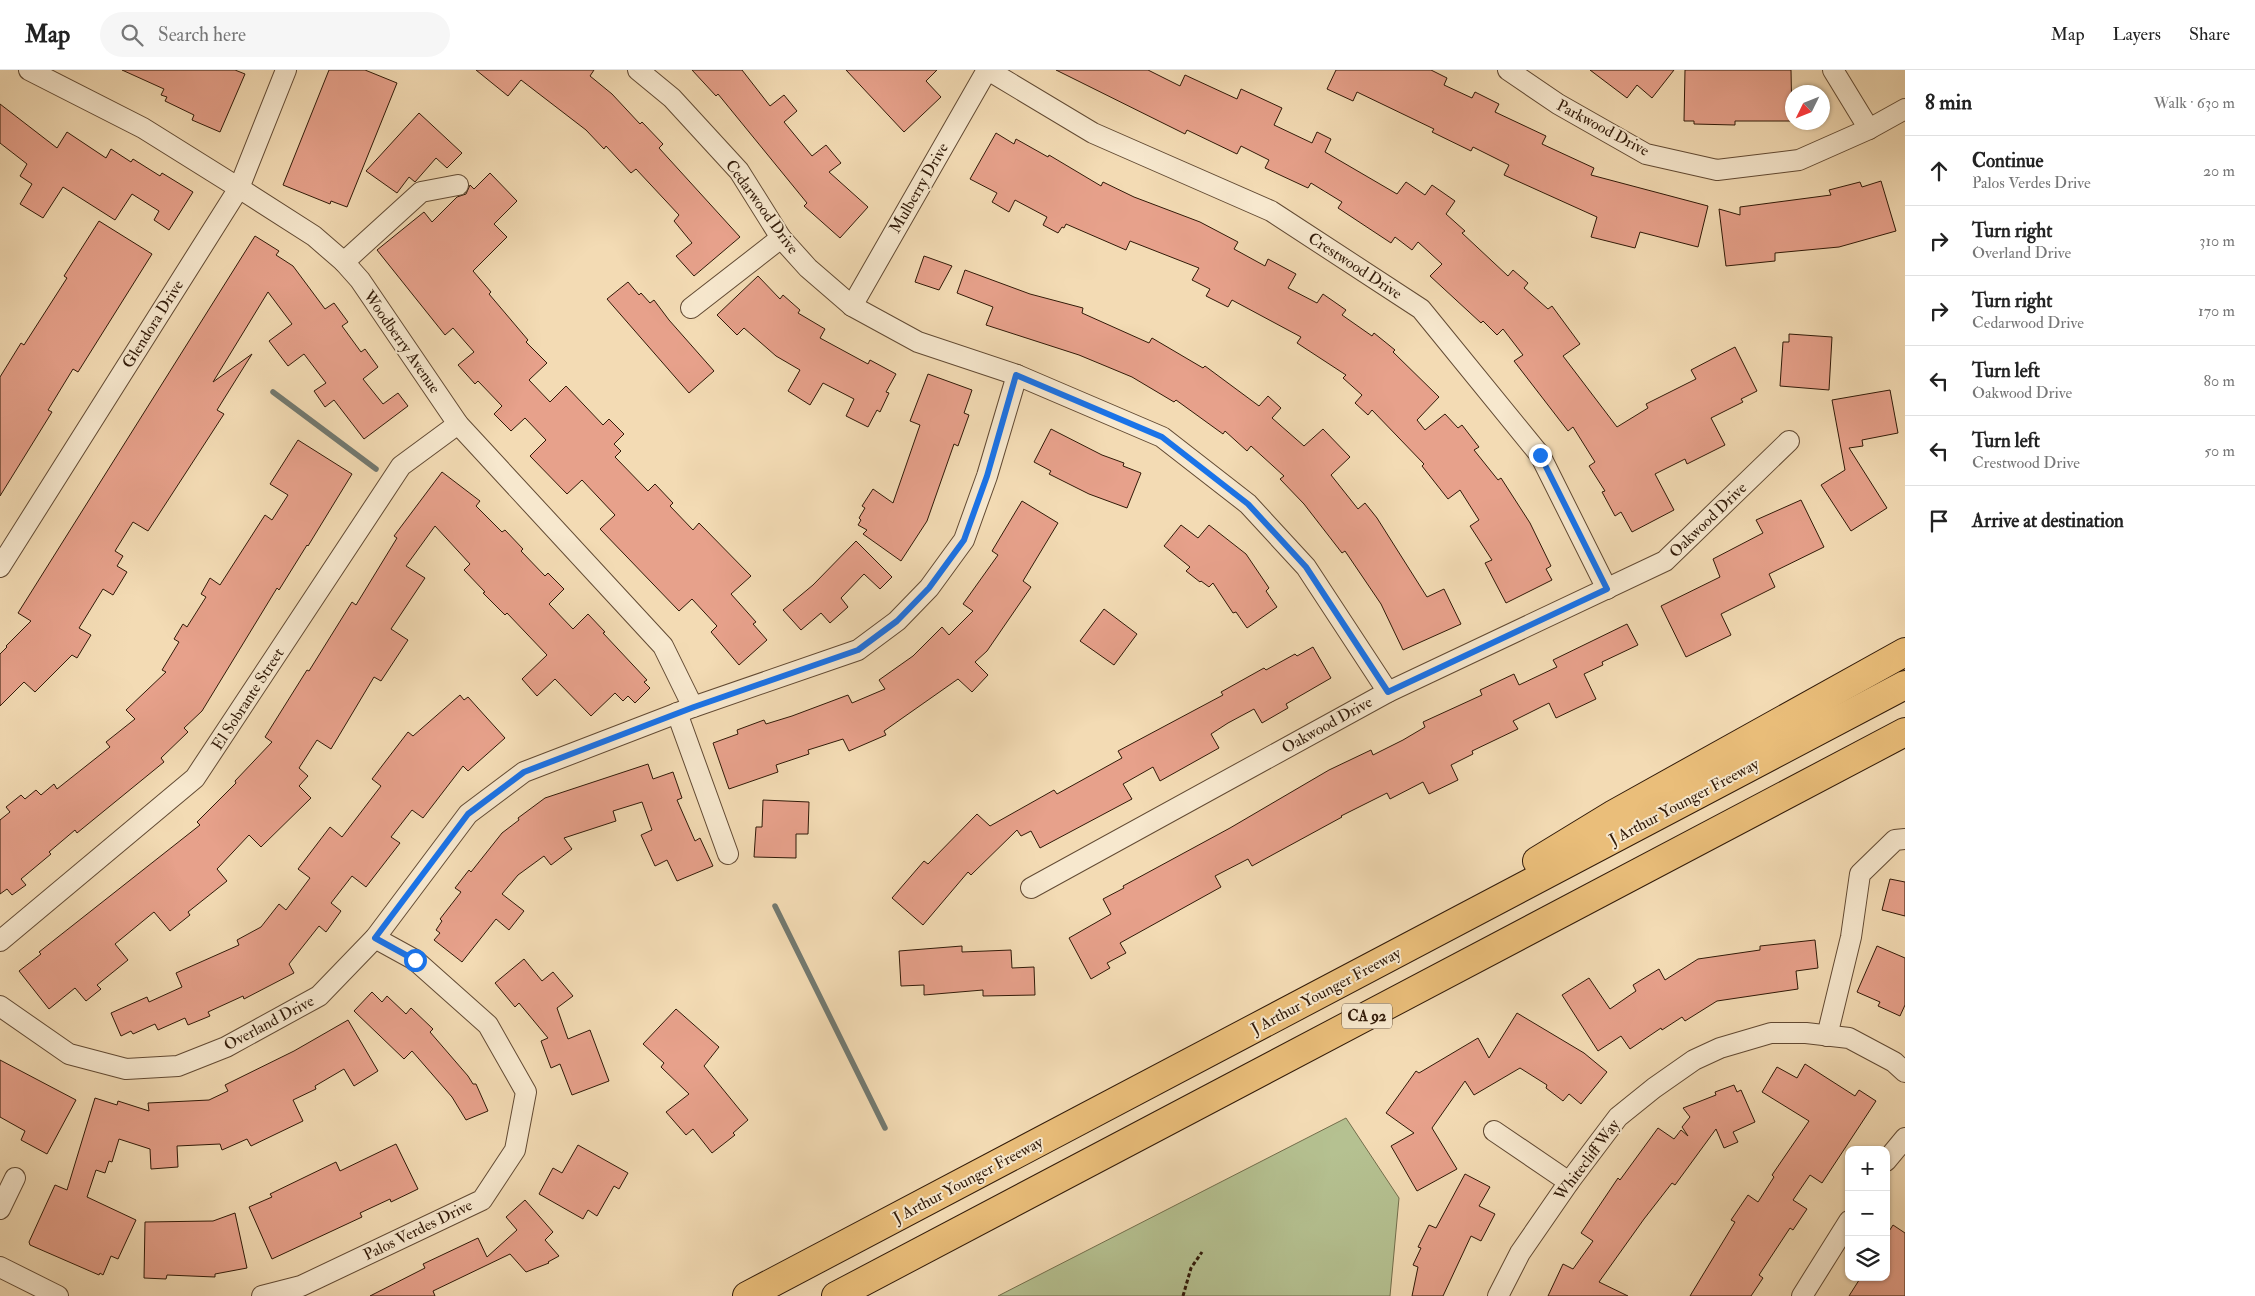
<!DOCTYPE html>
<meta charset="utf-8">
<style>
:root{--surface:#fff;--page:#f6f6f6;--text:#222;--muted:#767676;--line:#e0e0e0}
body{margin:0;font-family:"IM FELL Double Pica",serif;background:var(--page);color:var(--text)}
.controls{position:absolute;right:15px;bottom:15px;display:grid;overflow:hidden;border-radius:10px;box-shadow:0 1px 4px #0004}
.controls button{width:45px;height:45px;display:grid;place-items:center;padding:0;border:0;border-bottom:1px solid var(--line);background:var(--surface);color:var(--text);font:25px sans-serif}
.compass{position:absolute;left:1785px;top:15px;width:45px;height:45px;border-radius:50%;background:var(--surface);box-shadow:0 1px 4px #0004;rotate:227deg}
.stop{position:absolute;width:15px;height:15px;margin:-11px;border:4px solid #1a73e8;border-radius:50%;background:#fff}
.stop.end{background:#1a73e8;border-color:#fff;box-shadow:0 1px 5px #0008}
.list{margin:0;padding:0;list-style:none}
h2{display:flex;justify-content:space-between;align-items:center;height:65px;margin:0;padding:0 20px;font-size:21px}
h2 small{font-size:16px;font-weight:400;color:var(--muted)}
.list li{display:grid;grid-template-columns:32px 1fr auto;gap:15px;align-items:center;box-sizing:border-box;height:70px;padding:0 20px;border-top:1px solid var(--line)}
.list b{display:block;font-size:19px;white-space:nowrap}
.list p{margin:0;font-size:16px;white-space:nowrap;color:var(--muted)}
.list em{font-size:16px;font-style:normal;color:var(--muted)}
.icon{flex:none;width:28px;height:28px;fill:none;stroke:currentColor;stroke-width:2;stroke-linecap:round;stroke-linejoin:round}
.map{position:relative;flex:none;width:1905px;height:1226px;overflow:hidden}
header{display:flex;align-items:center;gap:30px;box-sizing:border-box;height:70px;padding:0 25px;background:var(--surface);border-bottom:1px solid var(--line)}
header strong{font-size:24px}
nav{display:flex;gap:28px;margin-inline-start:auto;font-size:18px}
.search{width:350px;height:45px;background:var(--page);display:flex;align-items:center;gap:12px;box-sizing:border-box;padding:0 18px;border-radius:28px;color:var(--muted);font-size:19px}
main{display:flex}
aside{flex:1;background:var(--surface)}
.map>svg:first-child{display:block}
.green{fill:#b5c191;stroke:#736e4c}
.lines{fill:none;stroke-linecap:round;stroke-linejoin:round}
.stream{stroke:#727970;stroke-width:5.5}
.building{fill:#e7a18b;stroke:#311a08}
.minor-casing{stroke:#624a33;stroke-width:22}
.highway-casing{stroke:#311a08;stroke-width:30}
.path{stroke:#311a08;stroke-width:3;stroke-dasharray:4 2.5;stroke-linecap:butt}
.minor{stroke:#f7e8ce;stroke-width:20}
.highway{stroke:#eabe7a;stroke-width:28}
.route{stroke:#1a73e8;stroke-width:6}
.labels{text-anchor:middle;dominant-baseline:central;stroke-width:4;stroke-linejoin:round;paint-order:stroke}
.shield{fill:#f7e8ce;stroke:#6c5843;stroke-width:1}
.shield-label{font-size:15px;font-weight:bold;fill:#311a08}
.street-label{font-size:16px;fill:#311a08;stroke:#f7e8ce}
</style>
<header>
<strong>Map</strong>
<div class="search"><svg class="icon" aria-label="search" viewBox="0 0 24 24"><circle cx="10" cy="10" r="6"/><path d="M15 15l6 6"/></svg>Search here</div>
<nav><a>Map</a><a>Layers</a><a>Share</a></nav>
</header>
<main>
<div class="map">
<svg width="1905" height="1226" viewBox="0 0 1905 1226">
<rect width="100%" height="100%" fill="#f3dbb4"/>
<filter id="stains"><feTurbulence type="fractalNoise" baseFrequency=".004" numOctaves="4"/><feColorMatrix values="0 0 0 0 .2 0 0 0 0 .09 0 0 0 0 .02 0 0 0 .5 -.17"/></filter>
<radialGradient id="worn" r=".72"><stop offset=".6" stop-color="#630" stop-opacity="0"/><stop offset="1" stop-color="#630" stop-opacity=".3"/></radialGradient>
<path class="green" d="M1346 1048 1399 1128 1390 1226H998Z"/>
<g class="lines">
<g class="stream">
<path d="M273 322 376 399"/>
<path d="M775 836 885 1058"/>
</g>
</g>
<g class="building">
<path d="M122 0H235L245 4 220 62 192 50 194 45 165 31 167 27 161 25 164 19Z"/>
<path d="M329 0H365L397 13 347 137 331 131 330 134 283 115Z"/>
<path d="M476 0H594L590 6 612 24 640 54 642 52 663 74 659 78 740 167 694 206 676 186 692 173 674 151 679 145 636 99 631 103 606 76 604 79 586 60 521 10 508 26Z"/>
<path d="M692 0H742L770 36 784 25 797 41 784 52 812 86 826 75 841 93 829 102 868 137 840 168 804 136 807 133 718 24 716 26Z"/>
<path d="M846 0H937L926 11 941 27 904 62Z"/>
<path d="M1056 0H1148L1180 16 1185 5 1237 29 1241 19 1282 38 1274 55 1312 73 1317 62 1331 69 1325 82 1397 124 1406 112 1425 125 1432 115 1455 131 1446 144 1465 161 1462 163 1508 206 1513 200 1528 213 1524 218 1548 239 1552 236 1580 274 1563 286 1617 357 1648 338 1646 334 1696 309 1691 300 1735 277 1757 321 1741 329 1743 332 1711 348 1725 375 1687 394 1685 389 1655 404 1674 440 1632 462 1621 442 1615 446 1602 422 1605 421 1589 396 1595 392 1573 357 1568 361 1514 291 1523 285 1503 259 1497 265 1483 251 1481 253 1430 206 1442 194 1418 172 1412 180 1395 167 1391 173 1338 138 1342 132 1311 113 1308 118 1265 98 1269 90 1241 76 1237 84 1187 60 1185 64Z"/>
<path d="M1336 0H1431L1447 8 1444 15 1472 28 1475 22 1499 34 1495 42 1546 66 1542 74 1594 98 1591 105 1708 136 1698 177 1640 162 1635 178 1591 167 1597 147 1504 105 1509 95 1473 77 1471 81 1432 62 1434 59 1357 22 1353 31 1327 19Z"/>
<path d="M1590 0H1674L1652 28 1637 15 1627 28Z"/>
<path d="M1685 0H1791L1792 51H1735V55L1694 54V51H1684Z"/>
<path d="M0 34 57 78 67 62 106 88 111 79 131 92 133 89 160 106 162 103 193 122 169 160 154 150 159 141 132 124 115 150 63 117 43 148 20 134 32 114 20 106 27 94 0 73Z"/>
<path d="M419 43 462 83 447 98 436 88 415 112 409 107 397 123 366 101Z"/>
<path d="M996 63 1014 74 1016 69 1048 87 1049 85 1101 116 1103 112 1134 127 1200 152 1238 172 1234 179 1265 196 1268 189 1296 204 1288 218 1317 233 1323 224 1346 240 1342 245 1372 266 1374 263 1395 280 1393 282 1439 327 1417 350 1425 360 1445 344 1458 358 1462 355 1479 377 1474 380 1498 410 1501 408 1530 453 1551 496 1546 499 1552 510 1506 533 1485 493 1492 490 1470 456 1479 450 1460 420 1448 429 1422 396 1424 394 1372 340 1368 345 1355 333 1362 325 1343 308 1346 305 1297 273 1301 267 1232 230 1228 237 1206 226 1210 219 1192 210 1199 198 1130 171 1126 180 1066 154 1064 158 1062 157 1058 163 1043 155 1047 147 1015 130 1009 142 992 132 997 123 970 109Z"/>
<path d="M490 103 517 131 494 154 507 167 473 201 491 222 489 224 528 270 526 272 547 293 529 310 550 332 566 316 603 355 609 349 624 364 614 374 621 381 615 387 648 421 655 414 673 433 670 436 693 460 699 453 751 506 731 524 756 552 753 554 767 570 739 595 711 562 717 556 692 529 679 541 600 459 615 445 582 410 567 424 530 386 546 370 525 348 511 361 494 344 502 336 478 311 475 314 458 295 474 282 453 258 445 265 377 180 424 142 432 152 457 127 466 124 470 115 474 119Z"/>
<path d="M1881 111 1896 161 1839 177 1775 183V191L1726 196 1719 139 1740 145V137L1831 125 1829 120 1860 112 1862 117Z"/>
<path d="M99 151 152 184 78 302 73 299 48 340 52 342 0 426V307L21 273 24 275 67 208 64 206Z"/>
<path d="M255 166 279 181 276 185 293 196 325 239 334 233 348 252 342 256 361 282 365 279 378 297 363 309 383 334 398 323 408 336 364 369 334 330 325 337 314 321 326 313 304 284 288 296 269 271 292 254 268 222 213 312 252 284 217 340 224 344 148 461 133 452 115 481 123 486 117 496 127 502 113 525 103 519 79 558 91 565 77 588 72 585 35 622 24 612 0 636V584L7 577 6 576 31 551 18 543Z"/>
<path d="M924 186 952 196 939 220 915 212Z"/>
<path d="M965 200 1030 224 1083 238 1082 243 1149 273 1152 268 1203 298 1205 296 1259 336 1268 326 1281 338 1272 348 1304 376 1323 359 1350 387 1331 405 1358 439 1365 433 1377 448 1427 527 1444 519 1461 554 1403 580 1381 534 1345 481 1342 483 1304 434 1280 409 1284 406 1251 376 1247 381 1225 361 1223 364 1176 330 1174 332 1132 307 1079 285 986 255 993 237 957 223Z"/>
<path d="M758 206 780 229 783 225 800 240 798 243 825 259 820 268 868 294 870 290 896 304 886 322 889 323 880 342 877 340 868 357 846 346 854 329 823 313 810 335 788 321 800 300 776 286 744 258 737 265 717 245Z"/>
<path d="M628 212 639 225 641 223 650 233 654 230 669 250 714 301 689 323 607 229Z"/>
<path d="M1789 264 1832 267 1829 320 1780 316 1783 272H1789Z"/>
<path d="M928 304 972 320 964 343 969 345 958 376 954 374 927 451 901 491 863 464 867 460 858 455 861 450 859 448 865 438 862 436 873 419 893 433 920 355 910 351Z"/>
<path d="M1890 320 1898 363 1862 370 1863 376 1849 378 1887 438 1851 461 1821 415 1845 400 1832 330Z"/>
<path d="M1051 359 1102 385 1124 393 1123 396 1141 403 1127 438 1089 424 1049 404 1051 401 1034 392Z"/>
<path d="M298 370 352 404 308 476 307 475 279 520 277 518 202 641 184 658 188 662 161 688 164 692 77 763 75 760 49 782 51 784 21 809 26 815 12 825 7 819 0 824V750L10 742 6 737 21 725 25 729 36 720 41 725 54 714 57 719 110 677 106 672 135 649 126 640 166 602 162 600 179 572 174 569 183 554 187 557 206 527 201 524 210 508 220 515 265 445 272 450 288 425 270 414Z"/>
<path d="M442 402 480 431 476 436 502 462 505 460 523 479 521 481 545 506 548 503 564 519 549 534 573 559 588 544 605 562 603 563 647 610 644 612 650 618 635 633 628 626 623 631 615 623 591 646 555 609 537 626 522 609 547 585 507 543 505 545 483 523 485 522 464 500 470 494 435 456 406 496 425 508 391 559 408 570 381 611 374 607 331 679 317 670 299 698 308 706 299 716 311 728 261 777 249 765 217 799 227 811 188 842 190 845 170 861 154 842 115 874 128 890 97 915 101 919 86 931 75 918 49 939 19 901 41 884 39 882 200 755 197 752 236 713 235 711 272 672 265 667 307 600 309 601 352 532 356 535 397 468 394 466Z"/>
<path d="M1801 430 1824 477 1769 504 1775 517 1721 544 1731 565 1686 587 1661 536 1720 507 1713 489 1763 463 1756 450Z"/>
<path d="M1022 431 1058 453 1023 511 1031 517 987 581 975 592 988 605 972 622 958 609 884 661 886 665 849 681 843 669 808 680 809 684 776 695 778 702 729 719 713 673 738 664 737 660 764 650 766 654 792 646 848 625 852 633 885 619 879 610 913 586 942 557 949 565 973 541 963 534 998 485 992 481Z"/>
<path d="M1181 455 1198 468 1209 455 1246 484 1269 518 1266 521 1277 537 1247 558 1236 542 1233 543 1213 513 1209 517 1201 511 1200 512 1186 501 1190 497 1164 476Z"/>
<path d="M856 471 892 507 880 519 864 504 841 528 848 537 830 553 821 543 801 560 783 540 813 515Z"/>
<path d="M1104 539 1137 564 1114 595 1080 571Z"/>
<path d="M1627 554 1638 575 1602 592 1603 595 1584 604 1596 629 1556 648 1549 633 1513 651 1518 659 1472 681 1473 684 1451 695 1458 710 1429 724 1423 712 1390 729 1387 723 1341 746 1342 747 1252 796 1248 789 1215 806 1221 817 1120 873 1126 883 1107 893 1110 898 1091 909 1069 868 1111 844 1103 829 1124 818 1123 816 1230 758 1329 700 1371 680 1373 685 1403 670 1425 657 1423 652 1482 625 1480 620 1514 604 1519 615 1557 597 1553 590Z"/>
<path d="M1313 577 1331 608 1286 634 1288 638 1262 653 1254 639 1228 653 1211 664 1219 678 1160 711 1153 697 1123 714 1132 729 1040 778 1031 761 1021 766 1017 760 971 805 968 802 923 855 892 828 924 791 928 794 977 744 990 756 1054 720 1057 724 1122 688 1118 681 1223 625 1221 622 1264 598 1266 600 1295 584 1297 586Z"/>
<path d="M460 625 464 630 468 627 505 668 468 701 463 696 423 748 412 740 391 767 400 773 366 817 352 806 331 833 341 841 326 862 319 856 289 894 294 903 244 929 243 926 208 942 210 946 188 955 185 948 158 960 155 954 133 964 131 961 121 966 111 943 147 927 149 932 182 917 176 903 239 875 237 870 261 857 279 834 286 840 310 808 298 799 330 757 342 767 381 716 372 709 408 662 413 666Z"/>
<path d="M648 694 653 709 673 702 682 728 677 730 695 771 700 768 713 796 677 811 667 790 655 796 641 765 652 760 642 732 613 741 616 751 564 768 572 779 551 795 544 786 518 805 502 824 524 841 509 860 496 849 462 892 434 870 440 863 436 860 442 851 440 849 461 822 455 818 469 800 471 802 502 763 519 750 518 748 545 728Z"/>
<path d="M763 730 809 732 808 764H796V788L754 787 756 757H762Z"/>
<path d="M1890 809 1905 812V846L1882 840Z"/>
<path d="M1815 870 1818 898 1796 901 1798 919 1717 931 1685 951 1682 947 1662 960 1661 958 1630 979 1621 966 1598 981 1562 925 1589 908 1610 939 1636 921 1633 915 1659 899 1665 910 1698 889 1760 880V876Z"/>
<path d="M962 876V882L1011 880 1012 898 1034 897 1035 925 983 926V920L924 925V915L901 916 899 881Z"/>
<path d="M1877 876 1905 888V935L1900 946 1878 936 1880 932 1857 922Z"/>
<path d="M524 889 542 911 553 902 573 926 557 938 568 969 590 960 609 1011 572 1025 560 994 551 998 541 971 548 968 519 933 515 937 495 913Z"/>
<path d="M372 922 382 932 387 926 406 944 411 938 433 959 430 962 468 1006 473 1014H476L488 1041 466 1050 452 1027 412 981 404 989 354 941Z"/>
<path d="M676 939 719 977 704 996 748 1050 733 1063 735 1065 712 1083 693 1059 686 1065 666 1042 689 1024 661 997 664 993 643 974Z"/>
<path d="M1517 943 1584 983 1607 1002 1581 1034 1569 1024 1563 1031 1546 1018 1547 1015 1520 998 1474 1025 1465 1011 1432 1058 1457 1099 1417 1121 1391 1076 1414 1063 1386 1043 1416 1001 1419 1003 1478 968 1489 988Z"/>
<path d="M348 950 378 1001 354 1016 344 999 315 1016 316 1019 293 1030 303 1051 251 1076 247 1069 222 1080 220 1074 177 1076 178 1097 151 1099 150 1079 119 1069 112 1092 109 1091 105 1103 96 1100 87 1127 136 1150 118 1189 111 1186 103 1205 100 1203 99 1205 30 1175 29 1172 55 1115 67 1120 95 1028 117 1035 118 1031 149 1041 148 1033 209 1030 228 1021 225 1015 294 981Z"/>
<path d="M0 990 76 1030 47 1084 21 1070 25 1061 0 1047Z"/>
<path d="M1805 994 1855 1026 1859 1020 1876 1031 1822 1113 1810 1105 1793 1130 1807 1139 1793 1160 1790 1158 1759 1205 1763 1208 1751 1226H1690L1735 1152 1731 1150 1748 1125 1758 1132 1774 1107 1772 1105 1809 1051 1762 1022 1777 997 1797 1008Z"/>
<path d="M1734 1015 1737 1022 1741 1020 1755 1052 1733 1062 1738 1072 1724 1078 1716 1059 1675 1115 1672 1113 1644 1149 1599 1212 1628 1226H1548L1563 1194 1573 1199 1593 1171 1581 1163 1618 1108 1620 1110 1658 1058 1674 1069 1681 1060 1688 1066 1682 1057 1690 1047 1683 1038 1716 1025 1715 1022Z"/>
<path d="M396 1074 418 1119 391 1132 390 1129 360 1143 362 1147 272 1189 249 1137 272 1127 270 1124 336 1092 340 1101Z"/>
<path d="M578 1075 628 1103 619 1119 614 1116 597 1146 588 1140 583 1149 539 1124 553 1098 562 1103Z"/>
<path d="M1465 1104 1490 1117 1479 1136 1495 1144 1481 1171 1471 1166 1443 1226H1412L1418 1197 1413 1195 1421 1178 1418 1177 1429 1155 1436 1158Z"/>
<path d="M525 1130 553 1162 545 1170 559 1186 548 1192 549 1193 526 1202 510 1184 433 1221 435 1226H370L425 1198 423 1194 478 1168 487 1187 517 1160 506 1147Z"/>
<path d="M235 1143 247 1198 215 1204V1207L167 1205 166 1209 144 1208 145 1152 213 1151Z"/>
<path d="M1893 1155 1905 1163V1226H1849L1861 1207H1886V1166Z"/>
</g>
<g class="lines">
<defs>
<g id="minor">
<path d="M29 0 143 58 239 118 314 166 344 192 360 210 458 354 663 576 693 637"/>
<path d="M638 0 672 28 739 101 781 168 808 198 852 236 918 272 1017 305 1162 367 1248 434 1306 497 1388 622"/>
<path d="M988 0 1093 63 1271 141 1421 239 1540 385 1607 519"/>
<path d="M1508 0 1558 34 1646 84 1717 100 1799 90 1869 59 1905 39"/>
<path d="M1833 0 1869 59"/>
<path d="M344 192 421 122 458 115"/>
<path d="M852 236 987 0"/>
<path d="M691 238 781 168"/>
<path d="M0 497 239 118 286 0"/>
<path d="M677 643 728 784"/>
<path d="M1031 818 1388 622 1665 491 1789 371"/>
<path d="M0 871 195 708 401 396 458 354"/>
<path d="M0 936 69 984 126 999 178 996 226 977 319 926 375 868 468 744 524 702 693 637 858 580 897 551 929 518 964 470 987 406 1017 305"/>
<path d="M1827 966 1851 867 1860 804 1895 770 1905 769"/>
<path d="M1494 1061 1569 1112"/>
<path d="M1886 1091 1905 1068"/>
<path d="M0 1139 15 1108"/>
<path d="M0 1197 58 1226"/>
<path d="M262 1226 301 1216 482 1130 515 1080 526 1022 488 955 415 890 375 868"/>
<path d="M1498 1226 1520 1183 1569 1112 1618 1047 1654 1018 1694 990 1720 978 1771 963H1806L1849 968 1894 992 1905 1002"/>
<path d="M1802 1226 1849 1151"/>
</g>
<g id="highway">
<path d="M1537 791 1614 744 1905 582"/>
<path d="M747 1226 1905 615"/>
<path d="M836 1226 1905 662"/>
</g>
</defs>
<use href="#minor" class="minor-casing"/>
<use href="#highway" class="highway-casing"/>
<path class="path" d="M1183 1226 1191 1198 1202 1182"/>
<use href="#minor" class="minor"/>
<use href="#highway" class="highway"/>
</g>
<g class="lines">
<path class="route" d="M415 890 375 868 468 744 524 702 694 637 858 580 897 551 929 518 964 470 987 406 1016 305 1162 367 1248 434 1306 497 1388 622 1607 519 1540 385"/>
</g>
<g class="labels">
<rect class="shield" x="1342" y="933.5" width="50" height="25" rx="4"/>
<g class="shield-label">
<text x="1367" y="946">CA 92</text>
</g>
<g class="street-label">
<text transform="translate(1603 58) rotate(28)">Parkwood Drive</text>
<text transform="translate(919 118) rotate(-60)">Mulberry Drive</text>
<text transform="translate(762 137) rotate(54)">Cedarwood Drive</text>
<text transform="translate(1355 196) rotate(33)">Crestwood Drive</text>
<text transform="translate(153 254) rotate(-58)">Glendora Drive</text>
<text transform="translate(402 272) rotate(55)">Woodberry Avenue</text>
<text transform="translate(1708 450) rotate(-44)">Oakwood Drive</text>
<text transform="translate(248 629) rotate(-57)">El Sobrante Street</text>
<text transform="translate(1327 655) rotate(-29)">Oakwood Drive</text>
<text transform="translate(1684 732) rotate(-28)">J Arthur Younger Freeway</text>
<text transform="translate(1326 921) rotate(-28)">J Arthur Younger Freeway</text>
<text transform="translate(269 953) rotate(-28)">Overland Drive</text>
<text transform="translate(1587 1090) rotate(-53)">Whitecliff Way</text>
<text transform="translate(968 1110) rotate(-28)">J Arthur Younger Freeway</text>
<text transform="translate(418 1160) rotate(-26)">Palos Verdes Drive</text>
</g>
</g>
<rect width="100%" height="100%" filter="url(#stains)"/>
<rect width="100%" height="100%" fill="url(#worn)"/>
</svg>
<div class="controls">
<button>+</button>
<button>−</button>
<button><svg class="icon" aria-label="layers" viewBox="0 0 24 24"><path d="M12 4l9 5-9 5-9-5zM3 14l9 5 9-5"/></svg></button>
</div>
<svg class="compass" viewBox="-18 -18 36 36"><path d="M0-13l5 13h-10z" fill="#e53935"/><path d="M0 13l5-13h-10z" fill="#767676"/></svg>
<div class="stop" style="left:415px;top:890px"></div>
<div class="stop end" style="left:1540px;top:385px"></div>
</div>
<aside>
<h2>8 min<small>Walk · 630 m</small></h2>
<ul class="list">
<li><svg class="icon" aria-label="ahead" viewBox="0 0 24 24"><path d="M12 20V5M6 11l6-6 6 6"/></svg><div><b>Continue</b><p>Palos Verdes Drive</p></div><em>20 m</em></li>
<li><svg class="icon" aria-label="right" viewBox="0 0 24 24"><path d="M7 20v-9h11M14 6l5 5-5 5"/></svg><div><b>Turn right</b><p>Overland Drive</p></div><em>310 m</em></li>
<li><svg class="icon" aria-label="right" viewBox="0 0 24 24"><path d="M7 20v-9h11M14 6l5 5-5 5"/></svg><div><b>Turn right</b><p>Cedarwood Drive</p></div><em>170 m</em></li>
<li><svg class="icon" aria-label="left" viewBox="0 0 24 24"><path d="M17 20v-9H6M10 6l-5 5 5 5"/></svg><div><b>Turn left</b><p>Oakwood Drive</p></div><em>80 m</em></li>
<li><svg class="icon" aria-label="left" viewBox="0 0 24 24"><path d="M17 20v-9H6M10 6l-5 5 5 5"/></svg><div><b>Turn left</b><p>Crestwood Drive</p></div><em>50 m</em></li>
<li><svg class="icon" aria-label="arrive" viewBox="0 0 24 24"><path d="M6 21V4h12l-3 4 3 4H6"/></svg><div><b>Arrive at destination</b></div></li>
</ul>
</aside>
</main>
